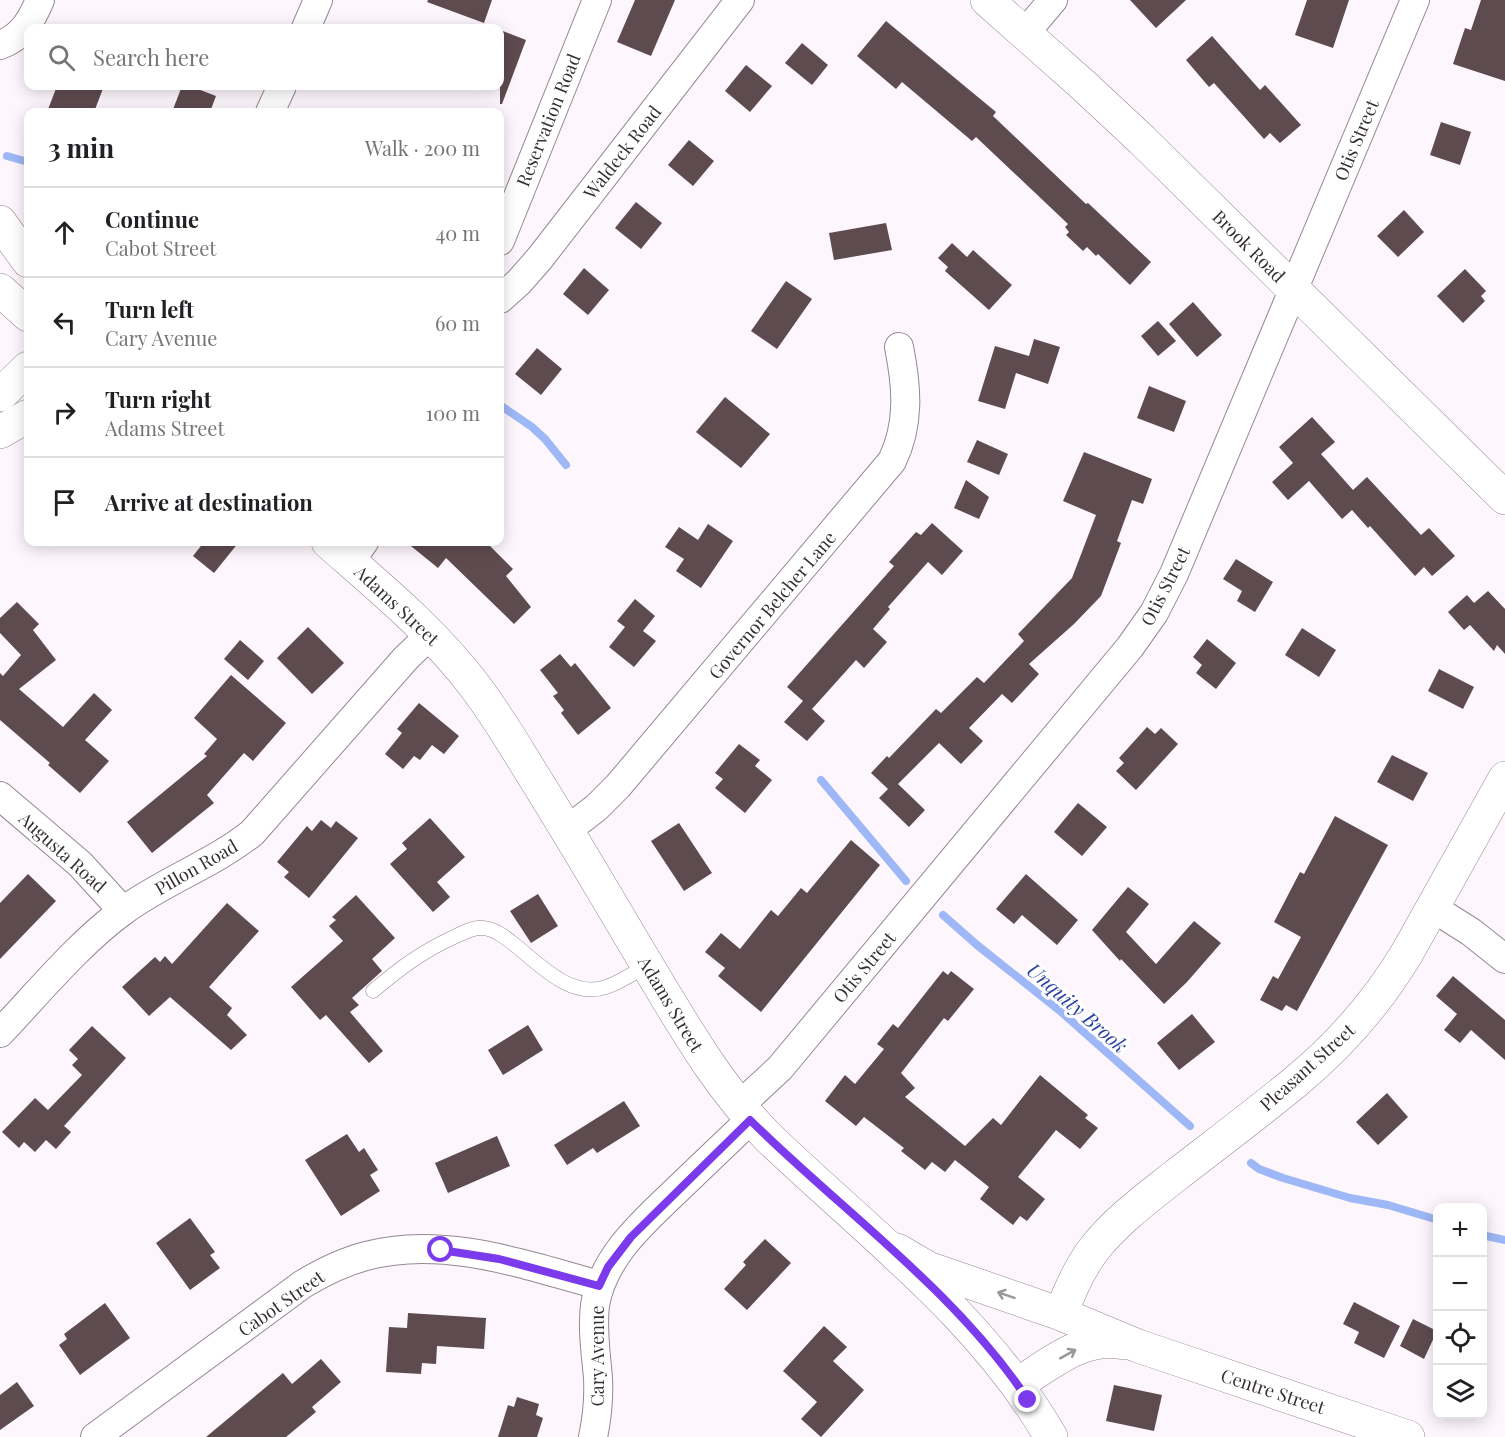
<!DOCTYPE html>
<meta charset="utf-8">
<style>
:root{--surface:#fff;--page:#f2f2f2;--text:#202124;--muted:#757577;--line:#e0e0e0}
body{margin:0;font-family:"Playfair Display",serif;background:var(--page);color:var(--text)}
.controls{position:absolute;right:18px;bottom:18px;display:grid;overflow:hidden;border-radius:12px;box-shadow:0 3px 15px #0003}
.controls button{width:54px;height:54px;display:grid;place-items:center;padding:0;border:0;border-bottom:2px solid var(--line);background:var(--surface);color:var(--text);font:30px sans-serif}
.stop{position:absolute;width:18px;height:18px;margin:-14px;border:4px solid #7c3aed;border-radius:50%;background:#fff}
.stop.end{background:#7c3aed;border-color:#fff;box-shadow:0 2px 6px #0008}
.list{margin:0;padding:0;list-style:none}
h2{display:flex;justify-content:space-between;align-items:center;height:78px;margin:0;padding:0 24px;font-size:26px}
h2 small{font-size:20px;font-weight:400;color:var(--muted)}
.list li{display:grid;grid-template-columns:39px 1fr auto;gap:18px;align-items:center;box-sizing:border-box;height:90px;padding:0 24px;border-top:2px solid var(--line)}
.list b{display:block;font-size:22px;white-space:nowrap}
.list p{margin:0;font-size:20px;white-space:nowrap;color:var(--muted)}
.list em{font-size:20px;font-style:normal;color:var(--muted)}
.icon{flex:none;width:33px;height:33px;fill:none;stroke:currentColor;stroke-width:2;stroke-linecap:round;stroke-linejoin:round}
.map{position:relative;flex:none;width:1505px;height:1437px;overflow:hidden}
.search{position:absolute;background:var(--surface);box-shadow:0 3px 15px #0003;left:24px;top:24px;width:480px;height:66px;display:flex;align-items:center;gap:15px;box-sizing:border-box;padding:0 21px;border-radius:12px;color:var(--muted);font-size:22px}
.panel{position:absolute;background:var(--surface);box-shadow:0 3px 15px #0003;left:24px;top:108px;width:480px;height:438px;border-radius:12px}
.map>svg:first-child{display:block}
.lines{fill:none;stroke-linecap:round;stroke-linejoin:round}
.stream{stroke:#9eb7f6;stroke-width:8}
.building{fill:#5e4b4f}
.service-casing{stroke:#978794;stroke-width:15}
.minor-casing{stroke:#978794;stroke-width:30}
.tertiary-casing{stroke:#978794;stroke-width:34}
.secondary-casing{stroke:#978794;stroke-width:34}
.primary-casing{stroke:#978794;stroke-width:34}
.service{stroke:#fff;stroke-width:14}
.minor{stroke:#fff;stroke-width:28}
.tertiary{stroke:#fff;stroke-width:33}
.secondary{stroke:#fff;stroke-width:33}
.primary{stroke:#fff;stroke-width:33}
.oneway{stroke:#9a979a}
.route{stroke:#7c3aed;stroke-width:8}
.labels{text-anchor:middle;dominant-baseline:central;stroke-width:6;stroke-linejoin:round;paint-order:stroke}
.street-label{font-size:18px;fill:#362f34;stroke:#fff}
.water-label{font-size:20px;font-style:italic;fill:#2a449e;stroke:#fff}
</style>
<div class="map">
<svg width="1505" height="1437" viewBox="0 0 1505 1437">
<rect width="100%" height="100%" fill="#fdf6fc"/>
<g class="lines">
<g class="stream">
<path d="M7 156 28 162"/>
<path d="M500 405 532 427 545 439 566 465"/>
<path d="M821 780 906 881"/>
<path d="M943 915 977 945 1059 1010 1190 1126"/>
<path d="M1251 1163 1259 1169 1283 1178 1350 1198 1388 1205 1438 1220"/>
<path d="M1482 1235 1505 1240"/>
</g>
</g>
<g class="building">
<path d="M428 0H492L484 23 427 2Z"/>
<path d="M635 0H675L651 56 617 42Z"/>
<path d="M1130 0H1186L1156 28Z"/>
<path d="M1307 0H1349L1333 48 1295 35Z"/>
<path d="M1481 0H1505V81L1453 64 1465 28 1471 30Z"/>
<path d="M886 21 996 112 993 116 1086 204 1088 203 1151 262 1130 285 1098 254 1096 256 1087 247 1083 251 1066 235 1069 232 1065 227 1068 224 976 137 972 141 902 82 896 89 857 56Z"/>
<path d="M500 30 526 40 502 104H500Z"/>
<path d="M1212 36 1260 90 1265 85 1301 125 1280 143 1270 133 1264 139 1214 83 1209 87 1186 60Z"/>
<path d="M802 43 828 65 812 85 785 63Z"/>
<path d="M746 65 772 86 750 112 725 91Z"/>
<path d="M57 86H104L94 112H47Z"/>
<path d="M182 86H190L216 96 210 112H172Z"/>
<path d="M1441 122 1471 132 1460 165 1430 155Z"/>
<path d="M689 140 714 161 693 186 668 165Z"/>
<path d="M636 202 662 223 641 249 615 228Z"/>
<path d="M1404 210 1424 232 1398 257 1377 236Z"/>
<path d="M886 223 892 250 834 260 829 233Z"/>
<path d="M952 243 967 257 973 250 1012 285 989 310 945 271 948 267 938 258Z"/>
<path d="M584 268 609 290 588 315 563 294Z"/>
<path d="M1465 269 1486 291 1481 296 1485 301 1463 323 1437 296Z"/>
<path d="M786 281 812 299 777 349 751 331Z"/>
<path d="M1193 302 1222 335 1197 357 1169 324Z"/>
<path d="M1158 321 1176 341 1158 356 1141 336Z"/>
<path d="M1034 339 1060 347 1048 384 1016 373 1005 409 978 401 995 346 1029 356Z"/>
<path d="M537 348 562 369 541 395 515 374Z"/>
<path d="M1149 386 1186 401 1174 432 1137 418Z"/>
<path d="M725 397 770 434 741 468 696 432Z"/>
<path d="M1312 417 1335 442 1321 454 1353 490 1367 477 1421 535 1429 528 1455 556 1432 576 1424 567 1415 576 1370 526 1368 528 1352 510 1342 519 1309 481 1288 500 1272 482 1293 463 1279 447Z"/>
<path d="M977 440 1008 454 999 475 967 462Z"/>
<path d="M1084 452 1152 479 1143 504 1132 500 1117 541 1121 543 1101 596 1074 624 1029 664 1039 674 1012 703 1002 694 969 728 983 741 961 764 939 743 898 784 925 810 909 827 879 798 888 789 871 773 887 756 889 758 936 709 941 713 977 677 984 683 1024 641 1018 634 1072 578 1096 515 1063 501Z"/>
<path d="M966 480 989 497 979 519 954 508Z"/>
<path d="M932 523 963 551 942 575 928 562 888 607 890 609 873 629 887 642 864 668 856 660 812 709 825 721 807 741 784 722 803 701 787 687 894 566 889 562 916 532 921 535Z"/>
<path d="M708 524 733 541 701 588 676 571 684 559 665 547 679 527 698 540Z"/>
<path d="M204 542H239L214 573 193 556Z"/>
<path d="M406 542H486L513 569 506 576 531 607 514 624 446 558 438 568Z"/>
<path d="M1236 559 1273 582 1255 612 1237 601 1242 591 1223 579Z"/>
<path d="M1488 591 1505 609V654L1497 645 1494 651 1470 625 1464 630 1448 612 1467 595 1474 603Z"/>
<path d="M635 599 655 616 643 631 656 641 634 667 609 647 625 627 617 621Z"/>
<path d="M17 602 39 624 33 630 56 660 19 689 63 727 94 693 112 710 85 740 109 761 80 793 48 765 50 763 0 720V673L3 676 21 655 0 633V618Z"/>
<path d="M308 627 344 663 312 694 277 658Z"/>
<path d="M1302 628 1336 650 1319 677 1285 655Z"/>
<path d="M1207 639 1236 663 1216 689 1196 673 1202 665 1193 657Z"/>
<path d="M240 640 264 661 248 680 224 659Z"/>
<path d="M560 654 571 667 575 663 611 708 578 735 561 713 564 710 553 696 558 693 540 670Z"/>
<path d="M1439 669 1474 687 1463 709 1428 691Z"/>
<path d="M231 675 286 723 253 761 244 753 207 795 214 803 152 853 127 822 207 756 204 754 217 739 194 718Z"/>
<path d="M419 703 459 736 444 754 432 745 420 760 414 756 403 769 385 754 402 733 397 729Z"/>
<path d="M1147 727 1155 734 1161 728 1178 744 1136 790 1116 771 1124 763 1119 758Z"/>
<path d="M739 744 760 760 755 766 772 780 745 813 715 788 723 779 715 773Z"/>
<path d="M1392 755 1428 773 1413 801 1377 782Z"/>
<path d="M1078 803 1107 827 1082 856 1054 832Z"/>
<path d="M1335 816 1388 845 1297 1011 1286 1005 1282 1011 1260 1000 1273 976 1278 979 1301 937 1274 922 1300 872 1304 874Z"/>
<path d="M430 818 465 857 437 882 450 897 433 912 390 864 407 849 402 843Z"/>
<path d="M321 820 331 828 336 821 358 838 309 898 284 877 289 872 277 862 307 826 312 831Z"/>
<path d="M679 823 712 873 684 891 651 841Z"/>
<path d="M851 840 880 865 761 1012 718 976 725 968 705 952 721 933 740 949 771 910 778 916 801 888 807 893Z"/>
<path d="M28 874 56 901 0 959V903Z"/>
<path d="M1026 874 1078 920 1057 945 1022 915 1014 924 996 909Z"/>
<path d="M1128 887 1149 904 1126 932 1156 964 1194 921 1221 943 1187 982 1164 1004 1121 959 1120 961 1092 930Z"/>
<path d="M538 894 558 926 531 943 510 911Z"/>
<path d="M356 895 395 938 372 959 382 971 352 998 359 1005 350 1012 383 1051 369 1063 326 1015 320 1020 291 987 343 941 329 926 336 920 332 917Z"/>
<path d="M227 903 259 931 209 987 232 1008 227 1015 247 1035 231 1050 170 997 149 1016 122 987 155 957 160 962 165 956 172 964Z"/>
<path d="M943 971 948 975 951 971 974 989 948 1021 944 1018 901 1073 915 1088 905 1097 965 1146 993 1118 1001 1125 1040 1075 1088 1115 1085 1118 1098 1128 1080 1149 1056 1130 1018 1177 1045 1199 1027 1221 1020 1216 1013 1225 980 1199 989 1187 955 1160 945 1172 932 1162 925 1170 901 1151 904 1148 864 1117 856 1126 825 1101 845 1075 855 1084 884 1049 877 1044 893 1024 898 1028Z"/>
<path d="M1453 976 1505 1020V1060L1471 1030 1460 1043 1444 1030 1457 1014 1436 996Z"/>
<path d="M1192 1014 1215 1042 1179 1070 1157 1043Z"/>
<path d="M528 1025 543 1050 503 1075 488 1050Z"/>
<path d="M92 1026 126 1058 64 1126 71 1132 56 1149 46 1140 35 1152 24 1142 19 1148 2 1132 35 1098 48 1110 82 1075 72 1065 78 1059 69 1050Z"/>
<path d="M1387 1093 1408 1117 1378 1145 1356 1122Z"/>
<path d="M624 1101 640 1126 597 1153 593 1148 567 1165 554 1145Z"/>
<path d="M347 1134 359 1152 364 1148 378 1170 370 1175 380 1191 341 1216 305 1160Z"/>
<path d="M497 1136 510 1166 448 1193 435 1163Z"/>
<path d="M190 1218 215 1252 210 1255 220 1268 190 1290 156 1243Z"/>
<path d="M765 1239 791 1263 747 1310 724 1289 746 1265 743 1262Z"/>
<path d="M1354 1302 1400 1326 1384 1358 1354 1343 1359 1332 1343 1324Z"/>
<path d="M105 1303 130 1338 80 1375 59 1345 67 1339 64 1334Z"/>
<path d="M408 1313 486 1318 484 1349 437 1346 436 1364 422 1363 421 1374 386 1372 389 1327 407 1328Z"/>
<path d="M1413 1319 1437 1331 1424 1359 1400 1346Z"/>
<path d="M824 1326 847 1347 833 1361 864 1390 821 1437 801 1419 817 1402 783 1371Z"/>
<path d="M321 1359 341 1382 312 1407 316 1412 286 1437H206L283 1373 292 1384Z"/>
<path d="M17 1382 34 1406 0 1430V1395Z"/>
<path d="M1114 1385 1162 1395 1154 1431 1106 1421Z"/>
<path d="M517 1397 539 1404 536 1415 543 1418 537 1437H498L508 1405 514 1407Z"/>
</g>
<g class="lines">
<defs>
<path id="service" d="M373 991C400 968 423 951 456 936 465 932 473 927 483 928 495 929 505 937 515 945 540 965 571 999 606 987 621 982 634 973 647 965"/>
<g id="minor">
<path d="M306 28 318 0"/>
<path d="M1025 33 1053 0"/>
<path d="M0 45C22 37 31 21 40 0"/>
<path d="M270 112 282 86"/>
<path d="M500 241 597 0"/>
<path d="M500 299 519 282 540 258 740 0"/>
<path d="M350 561 364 542"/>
<path d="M0 796 80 864 123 911"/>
<path d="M567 830 596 808 618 786 892 461C910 424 907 387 899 347"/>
<path d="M1433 908 1471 932 1505 959"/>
<path d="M0 1033C38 993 79 943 123 911 164 881 213 864 252 833L406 658 430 635"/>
<path d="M739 1106 780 1068 1130 647 1154 613 1174 574 1415 0"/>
<path d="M95 1437 303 1284C323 1272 343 1262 366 1256 443 1235 525 1265 599 1285"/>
<path d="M593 1437C597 1418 599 1398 598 1378 596 1354 592 1330 595 1305 604 1254 646 1220 681 1186 704 1164 727 1142 750 1120"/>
</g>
<g id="tertiary">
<path d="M897 1250 928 1268 1061 1314 1138 1346 1408 1437"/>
<path d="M1061 1314C1069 1292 1079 1269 1094 1249 1116 1221 1147 1198 1175 1176 1215 1145 1255 1115 1294 1083 1339 1046 1377 1003 1407 953L1505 778"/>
<path d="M1018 1384C1050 1364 1084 1334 1124 1343"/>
</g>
<g id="secondary">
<path d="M0 222 28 261"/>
<path d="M0 290 28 315"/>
<path d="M0 395 28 368"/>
<path d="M0 432 28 416"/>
<path d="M328 542C378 586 433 631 474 685 497 715 516 748 536 780 578 847 617 915 658 983 691 1038 723 1092 769 1138 868 1233 981 1316 1051 1437"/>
</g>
<path id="primary" d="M987 0 1082 84 1142 140 1505 498"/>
</defs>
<use href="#service" class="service-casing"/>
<use href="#minor" class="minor-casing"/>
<use href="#tertiary" class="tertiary-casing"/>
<use href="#secondary" class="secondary-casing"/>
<use href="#primary" class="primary-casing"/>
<use href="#service" class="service"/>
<use href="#minor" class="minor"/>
<use href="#tertiary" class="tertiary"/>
<use href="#secondary" class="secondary"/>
<use href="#primary" class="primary"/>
</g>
<defs><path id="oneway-shaft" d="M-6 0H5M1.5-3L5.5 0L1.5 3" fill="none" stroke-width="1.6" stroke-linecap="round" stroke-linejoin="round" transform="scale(1.5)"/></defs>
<g class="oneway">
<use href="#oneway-shaft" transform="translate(1006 1295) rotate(-161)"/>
<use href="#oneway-shaft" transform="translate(1068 1354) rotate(-29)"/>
</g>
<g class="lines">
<path class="route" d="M441 1250 499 1259 599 1286 608 1267 631 1237 750 1120C842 1211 956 1291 1028 1400"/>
</g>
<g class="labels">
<g class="street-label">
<text transform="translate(548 120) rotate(-68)">Reservation Road</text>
<text transform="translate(1356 140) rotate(-67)">Otis Street</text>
<text transform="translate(622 152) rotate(-52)">Waldeck Road</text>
<text transform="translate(1249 246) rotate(45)">Brook Road</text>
<text transform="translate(1165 586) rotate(-63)">Otis Street</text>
<text transform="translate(397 605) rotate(43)">Adams Street</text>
<text transform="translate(772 605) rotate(-50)">Governor Belcher Lane</text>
<text transform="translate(63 852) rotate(42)">Augusta Road</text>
<text transform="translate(196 867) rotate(-30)">Pillon Road</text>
<text transform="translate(864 967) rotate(-50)">Otis Street</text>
<text transform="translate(671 1004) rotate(59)">Adams Street</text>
<text transform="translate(1307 1067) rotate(-42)">Pleasant Street</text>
<text transform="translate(281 1303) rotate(-35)">Cabot Street</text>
<text transform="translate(597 1356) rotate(-90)">Cary Avenue</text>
<text transform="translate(1273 1391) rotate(18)">Centre Street</text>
</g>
<g class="water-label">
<text transform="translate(1078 1007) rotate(41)">Unquity Brook</text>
</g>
</g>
</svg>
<div class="controls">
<button>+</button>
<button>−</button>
<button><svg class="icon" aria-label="locate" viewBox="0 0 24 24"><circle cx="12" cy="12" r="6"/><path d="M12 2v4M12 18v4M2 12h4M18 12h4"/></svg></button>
<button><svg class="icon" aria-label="layers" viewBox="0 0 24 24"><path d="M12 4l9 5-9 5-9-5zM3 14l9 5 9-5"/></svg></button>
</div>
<div class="stop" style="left:441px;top:1250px"></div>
<div class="stop end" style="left:1028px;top:1400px"></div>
<div class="search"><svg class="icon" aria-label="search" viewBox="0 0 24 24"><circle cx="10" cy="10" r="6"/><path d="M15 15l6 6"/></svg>Search here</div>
<section class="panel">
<h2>3 min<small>Walk · 200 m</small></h2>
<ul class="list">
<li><svg class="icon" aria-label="ahead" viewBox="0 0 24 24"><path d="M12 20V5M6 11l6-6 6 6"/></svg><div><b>Continue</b><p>Cabot Street</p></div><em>40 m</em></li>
<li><svg class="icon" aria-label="left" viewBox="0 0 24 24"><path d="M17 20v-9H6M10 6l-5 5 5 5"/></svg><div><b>Turn left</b><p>Cary Avenue</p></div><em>60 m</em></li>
<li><svg class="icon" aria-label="right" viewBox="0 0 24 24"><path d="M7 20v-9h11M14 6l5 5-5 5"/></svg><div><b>Turn right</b><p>Adams Street</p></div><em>100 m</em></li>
<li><svg class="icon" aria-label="arrive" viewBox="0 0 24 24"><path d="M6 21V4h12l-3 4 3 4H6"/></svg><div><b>Arrive at destination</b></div></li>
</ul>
</section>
</div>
